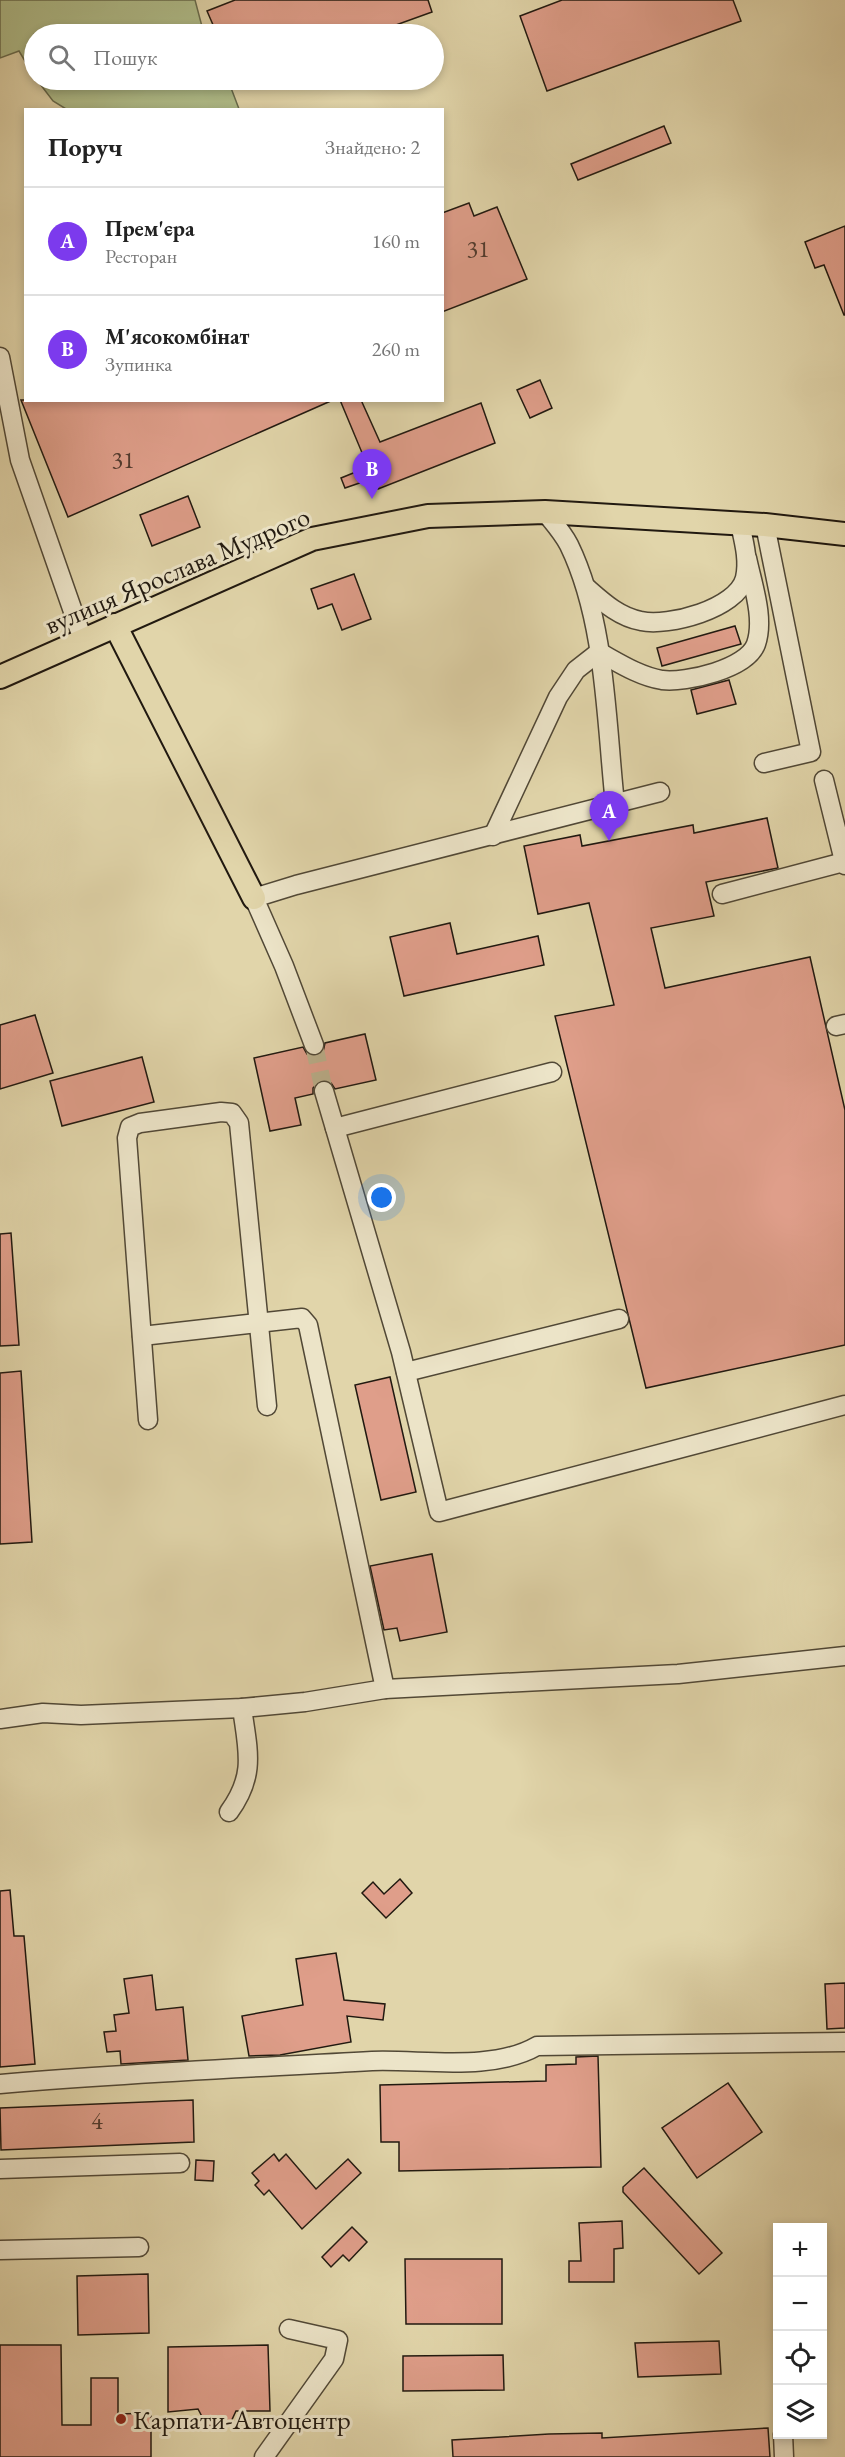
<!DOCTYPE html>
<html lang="uk">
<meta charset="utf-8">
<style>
:root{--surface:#fff;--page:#f2f2f2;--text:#222;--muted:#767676;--line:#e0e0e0;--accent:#7c3aed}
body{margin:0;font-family:"EB Garamond",serif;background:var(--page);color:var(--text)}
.controls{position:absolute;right:18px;bottom:18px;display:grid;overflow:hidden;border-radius:0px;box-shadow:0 3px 9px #0003}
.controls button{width:54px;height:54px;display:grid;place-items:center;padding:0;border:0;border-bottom:2px solid var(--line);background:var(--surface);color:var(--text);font:30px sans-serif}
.you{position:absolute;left:382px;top:1198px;width:21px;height:21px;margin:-15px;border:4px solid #fff;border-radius:50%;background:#1a73e8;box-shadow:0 0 0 9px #1a73e833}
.badge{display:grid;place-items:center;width:39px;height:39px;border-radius:50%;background:var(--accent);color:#fff;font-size:20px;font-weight:700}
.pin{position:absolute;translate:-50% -50px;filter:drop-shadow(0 2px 3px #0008)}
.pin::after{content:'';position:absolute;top:32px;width:21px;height:18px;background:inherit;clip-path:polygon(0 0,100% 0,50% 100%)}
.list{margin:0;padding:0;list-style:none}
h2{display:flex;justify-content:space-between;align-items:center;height:78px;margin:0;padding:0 24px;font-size:26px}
h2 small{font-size:20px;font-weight:400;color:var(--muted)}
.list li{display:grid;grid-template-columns:39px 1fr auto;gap:18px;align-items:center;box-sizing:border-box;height:108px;padding:0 24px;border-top:2px solid var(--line)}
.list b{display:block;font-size:22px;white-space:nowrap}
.list p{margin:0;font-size:20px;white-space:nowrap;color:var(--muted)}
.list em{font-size:20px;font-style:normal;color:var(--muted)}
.icon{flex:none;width:33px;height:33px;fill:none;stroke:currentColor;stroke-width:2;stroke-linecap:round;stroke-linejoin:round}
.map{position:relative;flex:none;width:845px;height:2457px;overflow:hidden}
.search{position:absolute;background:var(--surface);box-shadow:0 3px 9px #0003;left:24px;top:24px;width:420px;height:66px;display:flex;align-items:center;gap:15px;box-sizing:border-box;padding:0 21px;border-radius:33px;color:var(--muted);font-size:22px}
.panel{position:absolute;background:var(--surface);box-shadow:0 3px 9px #0003;left:24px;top:108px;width:420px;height:294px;border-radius:0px}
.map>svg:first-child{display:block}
.green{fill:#b0be8b;stroke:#686c4e;stroke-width:1.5}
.building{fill:#df9e8a;stroke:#211910;stroke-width:1.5}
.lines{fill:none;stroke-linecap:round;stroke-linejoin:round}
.minor-tunnel{stroke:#bbaf8b;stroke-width:18;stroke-dasharray:18 9;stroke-linecap:butt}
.minor-casing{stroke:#514836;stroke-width:21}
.major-casing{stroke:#211910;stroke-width:26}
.minor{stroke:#ece4c8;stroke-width:18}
.major{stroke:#e1d5aa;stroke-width:22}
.poi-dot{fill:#8f2418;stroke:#ece4c8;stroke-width:2}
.labels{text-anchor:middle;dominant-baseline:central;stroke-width:6;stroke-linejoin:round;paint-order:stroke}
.number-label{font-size:24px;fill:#503a2e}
.street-label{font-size:27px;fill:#211910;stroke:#ece4c8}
.poi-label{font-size:27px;fill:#211910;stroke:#ece4c8;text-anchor:start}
</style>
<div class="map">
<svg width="845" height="2457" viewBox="0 0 845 2457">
<rect width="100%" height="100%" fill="#e1d5aa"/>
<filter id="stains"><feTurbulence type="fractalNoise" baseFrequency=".00333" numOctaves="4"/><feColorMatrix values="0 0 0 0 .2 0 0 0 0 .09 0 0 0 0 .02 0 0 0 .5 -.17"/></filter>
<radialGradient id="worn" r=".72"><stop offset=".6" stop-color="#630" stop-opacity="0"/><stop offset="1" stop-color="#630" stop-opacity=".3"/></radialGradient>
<g class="green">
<path d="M0 0H195L204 34H34V76L19 51 0 58Z"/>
<path d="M37 80H228L239 109H66L53 101Z"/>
</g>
<g class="building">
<path d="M235 0H428L432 12 371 34H217L207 11Z"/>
<path d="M562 0H733L741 21 547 91 520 16Z"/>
<path d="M664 126 671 143 578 180 571 164Z"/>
<path d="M469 203 474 216 497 207 527 279 442 312V213Z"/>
<path d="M845 226V315H844L824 265 815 268 805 242Z"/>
<path d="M540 380 552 408 530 418 517 390Z"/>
<path d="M21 400H333L68 517Z"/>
<path d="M340 400H361L380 442 481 403 495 443 378 489 374 478 345 488 341 478 368 467Z"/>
<path d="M188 496 200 527 152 546 140 515Z"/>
<path d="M354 574 371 619 342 630 332 604 318 609 311 589Z"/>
<path d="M735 626 741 644 662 666 657 648Z"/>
<path d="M729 680 736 704 697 714 691 690Z"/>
<path d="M767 818 778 868 706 882 714 916 651 928 665 988 810 957 845 1110V1345L646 1388 555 1016 614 1005 589 903 538 914 524 846 580 835 582 846 693 825 694 833Z"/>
<path d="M450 923 457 954 538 936 544 965 404 996 390 937Z"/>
<path d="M35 1015 53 1073 0 1089V1025Z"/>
<path d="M365 1034 376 1080 335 1089 331 1083 320 1080 313 1088V1094L295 1098 301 1125 270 1131 254 1058 303 1047 307 1054 317 1056 323 1052 325 1043Z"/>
<path d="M142 1057 154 1102 62 1126 50 1081Z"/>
<path d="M11 1233 19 1345 0 1346V1234Z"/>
<path d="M21 1371 32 1542 0 1544V1373Z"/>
<path d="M390 1377 416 1492 381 1500 355 1385Z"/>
<path d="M432 1554 447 1632 400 1641 397 1628 384 1630 370 1566Z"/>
<path d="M400 1879 412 1893 386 1918 362 1893 373 1882 384 1894Z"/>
<path d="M10 1890 14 1936H24L35 2064 0 2067V1891Z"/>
<path d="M336 1953 344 2000 385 2004 383 2020 347 2016 351 2042 280 2055 249 2056 242 2016 303 2005 296 1959Z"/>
<path d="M152 1975 156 2010 183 2007 188 2060 121 2064 120 2051 107 2052 104 2032 116 2031 114 2015 129 2013 124 1979Z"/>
<path d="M845 1983V2028L827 2029 825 1984Z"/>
<path d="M598 2056 601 2167 399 2171V2142H381L380 2085 546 2081V2065L576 2064V2057Z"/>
<path d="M728 2083 762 2132 697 2178 662 2128Z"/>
<path d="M193 2100 194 2142 1 2150 0 2108Z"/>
<path d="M274 2154 279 2161 286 2154 316 2189 348 2159 361 2173 302 2229 269 2190 264 2195 255 2185 259 2181 252 2173Z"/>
<path d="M196 2160 214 2161 213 2181 195 2180Z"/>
<path d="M644 2168 722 2253 699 2274 623 2192V2187Z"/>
<path d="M622 2221 623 2248 614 2249V2282H569V2261H581L579 2223Z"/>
<path d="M352 2227 367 2242 349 2261 343 2255 331 2267 322 2257Z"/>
<path d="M405 2259H502V2324H406Z"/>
<path d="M148 2274 149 2333 78 2335 77 2276Z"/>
<path d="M719 2341 721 2374 638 2377 635 2343Z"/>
<path d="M0 2345H61L62 2425H91V2378H118V2414L151 2413V2457H0Z"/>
<path d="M268 2345 270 2411H236L229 2426H207L198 2409 168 2412V2347Z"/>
<path d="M503 2355 504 2390 403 2391V2356Z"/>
<path d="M768 2428 770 2457H453L452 2440 549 2434 602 2433V2438Z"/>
</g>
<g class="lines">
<path class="minor-tunnel" d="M314 1045 324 1091"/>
<defs>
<g id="minor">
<path d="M0 357 20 460 83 640"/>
<path d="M545 512C553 522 563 533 569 545 606 621 606 721 615 804"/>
<path d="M587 588C603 602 619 617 641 621 668 627 737 609 745 578 749 560 744 542 740 524"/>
<path d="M764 763 811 752 765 525"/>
<path d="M824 780 845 865"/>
<path d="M493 836 558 697 576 670 599 652C619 663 639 676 662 680 686 683 747 669 756 644 765 618 752 583 747 558"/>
<path d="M722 894 844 862"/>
<path d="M836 1026 845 1024"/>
<path d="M314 1045 284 966 254 898 296 885 660 792"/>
<path d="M324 1091 401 1352 439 1512 845 1405"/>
<path d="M335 1128 552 1072"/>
<path d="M142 1336 302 1318 308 1325 385 1689"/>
<path d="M406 1372 619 1319"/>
<path d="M148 1420 127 1138 130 1127 140 1123 221 1112 232 1113 239 1123 267 1406"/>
<path d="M0 1719 43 1713 81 1715 242 1708 305 1702 385 1689 678 1674 845 1656"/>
<path d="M229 1812C256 1775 248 1751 242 1708"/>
<path d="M0 2084C124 2073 248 2068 372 2061 423 2059 492 2072 537 2046L845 2042"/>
<path d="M0 2169 180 2163"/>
<path d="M0 2250 139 2247"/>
<path d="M783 2434 784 2457"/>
<path d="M264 2457 334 2359 338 2340 289 2329"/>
</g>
<g id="major">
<path d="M115 625 254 898"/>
<path d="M0 677 312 539 428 516 545 512 765 525 845 534"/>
</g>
</defs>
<use href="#minor" class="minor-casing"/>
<use href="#major" class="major-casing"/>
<use href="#minor" class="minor"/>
<use href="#major" class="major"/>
</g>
<circle class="poi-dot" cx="121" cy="2419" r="6"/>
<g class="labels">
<g class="number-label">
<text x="478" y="248">31</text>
<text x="123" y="459">31</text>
<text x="97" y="2120">4</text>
</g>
<g class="street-label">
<text transform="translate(177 570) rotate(-23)">вулиця Ярослава Мудрого</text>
</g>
<g class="poi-label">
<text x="133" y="2419">Карпати-Автоцентр</text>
</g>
</g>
<rect width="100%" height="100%" filter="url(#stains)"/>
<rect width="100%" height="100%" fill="url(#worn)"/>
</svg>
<div class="controls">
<button>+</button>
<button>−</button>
<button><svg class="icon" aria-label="locate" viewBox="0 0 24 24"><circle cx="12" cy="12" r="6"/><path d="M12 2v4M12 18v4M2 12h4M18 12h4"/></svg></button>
<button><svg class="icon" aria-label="layers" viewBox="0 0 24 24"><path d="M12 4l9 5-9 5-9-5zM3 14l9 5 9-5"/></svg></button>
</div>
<div class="you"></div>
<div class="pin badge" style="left:609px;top:841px">A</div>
<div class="pin badge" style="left:372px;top:499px">B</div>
<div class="search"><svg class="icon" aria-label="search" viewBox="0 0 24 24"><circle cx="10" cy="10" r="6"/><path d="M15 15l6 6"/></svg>Пошук</div>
<section class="panel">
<h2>Поруч<small>Знайдено: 2</small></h2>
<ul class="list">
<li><span class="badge">A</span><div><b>Прем'єра</b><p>Ресторан</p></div><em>160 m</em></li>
<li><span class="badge">B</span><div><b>М'ясокомбінат</b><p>Зупинка</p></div><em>260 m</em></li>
</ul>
</section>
</div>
